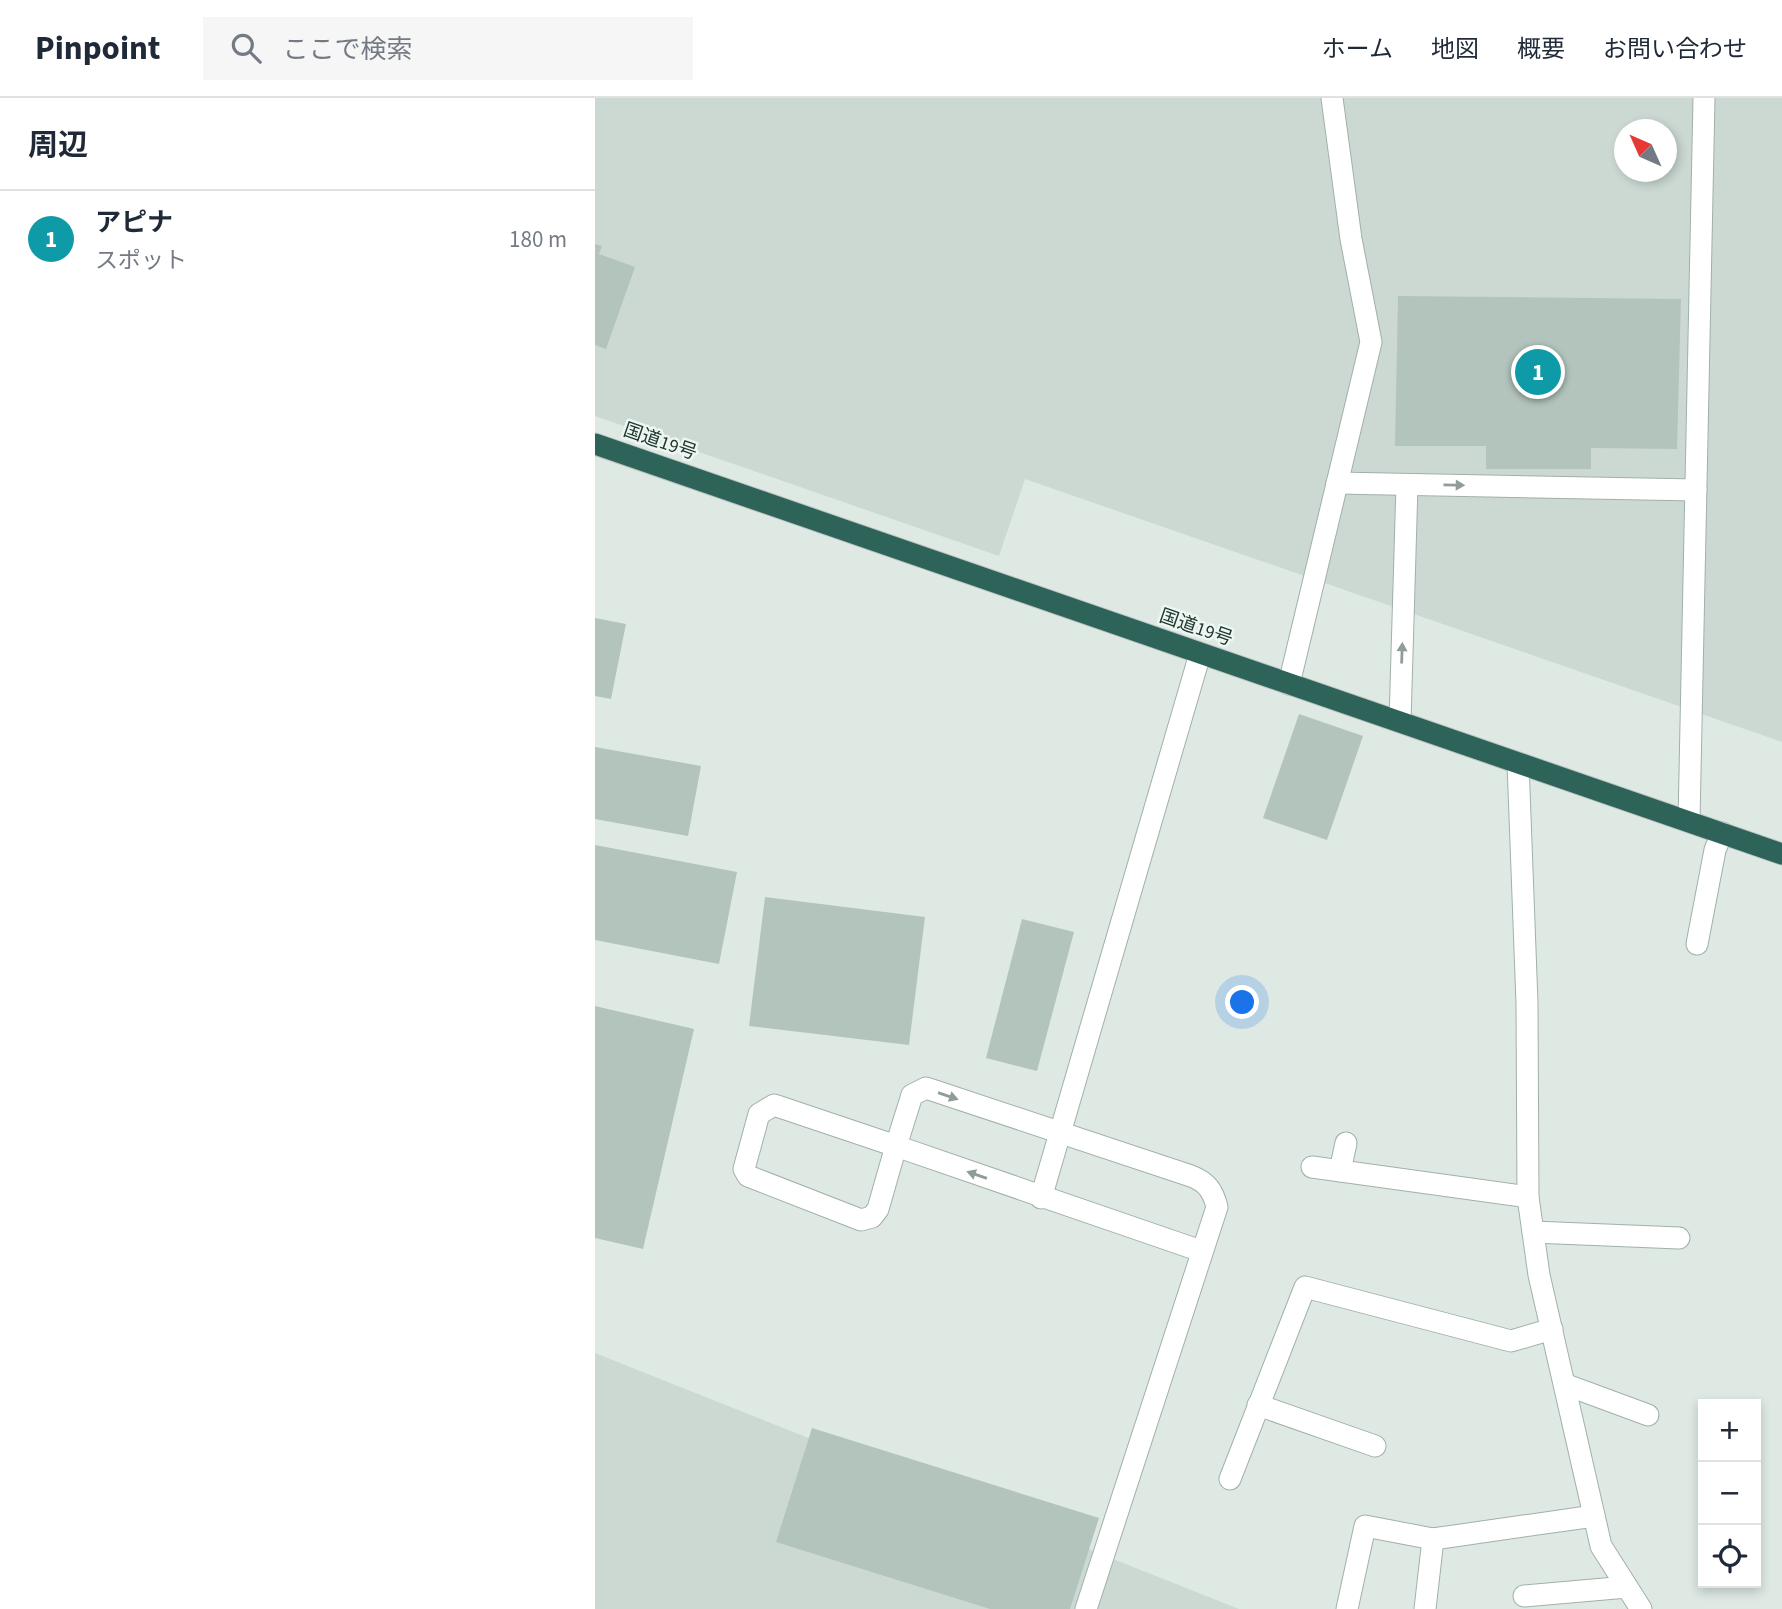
<!DOCTYPE html>
<html lang="ja">
<meta charset="utf-8">
<style>
:root{--surface:#fff;--page:#f6f6f7;--text:#1f2937;--muted:#747a83;--line:#e0e1e3;--accent:#1a73e8}
body{margin:0;font-family:"Source Sans 3","Noto Sans JP",sans-serif;background:var(--page);color:var(--text)}
.controls{position:absolute;right:21px;bottom:21px;display:grid;overflow:hidden;border-radius:0px;box-shadow:0 4px 10px #0003}
.controls button{width:63px;height:63px;display:grid;place-items:center;padding:0;border:0;border-bottom:2px solid var(--line);background:var(--surface);color:var(--text);font:35px sans-serif}
.compass{position:absolute;left:1019px;top:21px;width:63px;height:63px;border-radius:50%;background:var(--surface);box-shadow:0 4px 10px #0003;rotate:315deg}
.you{position:absolute;left:648px;top:905px;width:24px;height:24px;margin:-18px;border:5px solid #fff;border-radius:50%;background:#1a73e8;box-shadow:0 0 0 10px #1a73e833}
.badge{display:grid;place-items:center;width:46px;height:46px;border-radius:50%;background:var(--accent);color:#fff;font-size:23px;font-weight:700}
.pin{position:absolute;translate:-50% -50%;border:4px solid #fff;box-shadow:0 2px 7px #0006}
.list{margin:0;padding:0;list-style:none}
h2{display:flex;justify-content:space-between;align-items:center;height:91px;margin:0;padding:0 28px;font-size:30px}
h2 small{font-size:23px;font-weight:400;color:var(--muted)}
.list li{display:grid;grid-template-columns:46px 1fr auto;gap:21px;align-items:center;box-sizing:border-box;height:98px;padding:0 28px;border-top:2px solid var(--line)}
.list b{display:block;font-size:26px;white-space:nowrap}
.list p{margin:0;font-size:23px;white-space:nowrap;color:var(--muted)}
.list em{font-size:23px;font-style:normal;color:var(--muted)}
.icon{flex:none;width:38px;height:38px;fill:none;stroke:currentColor;stroke-width:2;stroke-linecap:round;stroke-linejoin:round}
.map{position:relative;flex:none;width:1187px;height:1511px;overflow:hidden}
header{display:flex;align-items:center;gap:42px;box-sizing:border-box;height:98px;padding:0 35px;background:var(--surface);border-bottom:2px solid var(--line)}
header strong{font-size:33px}
nav{display:flex;gap:38px;margin-inline-start:auto;font-size:24px}
.search{width:490px;height:63px;background:var(--page);display:flex;align-items:center;gap:18px;box-sizing:border-box;padding:0 24px;border-radius:0px;color:var(--muted);font-size:26px}
main{display:flex}
aside{flex:1;background:var(--surface)}
.map>svg:first-child{display:block}
.built{fill:#ccd9d3;fill-rule:evenodd}
.building{fill:#b3c4bd}
.lines{fill:none;stroke-linecap:round;stroke-linejoin:round}
.minor-casing{stroke:#a1b0ab;stroke-width:23}
.highway-casing{stroke:#bcc3c1;stroke-width:23}
.minor{stroke:#fff;stroke-width:21}
.highway{stroke:#2d6358;stroke-width:21}
.oneway{fill:#909c98}
.labels{text-anchor:middle;dominant-baseline:central;stroke-width:5;stroke-linejoin:round;paint-order:stroke}
.street-label{font-size:19px;fill:#203831;stroke:#eef6f2}
</style>
<header>
<strong>Pinpoint</strong>
<div class="search"><svg class="icon" aria-label="search" viewBox="0 0 24 24"><circle cx="10" cy="10" r="6"/><path d="M15 15l6 6"/></svg>ここで検索</div>
<nav><a>ホーム</a><a>地図</a><a>概要</a><a>お問い合わせ</a></nav>
</header>
<main>
<aside>
<h2>周辺<small></small></h2>
<ul class="list">
<li><span class="badge" style="background:#0f9aa8">1</span><div><b>アピナ</b><p>スポット</p></div><em>180 m</em></li>
</ul>
</aside>
<div class="map">
<svg width="1187" height="1511" viewBox="0 0 1187 1511">
<rect width="100%" height="100%" fill="#dee9e4"/>
<g class="built">
<path d="M0 0H1187V644L430 381 404 458 0 318ZM1030 32H1072V74H1030Z"/>
<path d="M0 1255 644 1511H0Z"/>
</g>
<g class="building">
<path d="M0 146 7 148 4 156 40 169 11 251 0 247Z"/>
<path d="M803 198 1086 201 1082 351 996 350V371H891V348H800Z"/>
<path d="M0 520 31 526 16 601 0 598Z"/>
<path d="M704 616 768 638 732 742 668 720Z"/>
<path d="M0 649 106 668 93 738 0 721Z"/>
<path d="M0 747 142 774 124 866 0 842Z"/>
<path d="M170 799 330 819 314 947 154 928Z"/>
<path d="M427 821 479 834 442 973 391 960Z"/>
<path d="M0 908 99 931 48 1151 0 1140Z"/>
<path d="M217 1330 504 1420 475 1511H395L181 1444Z"/>
</g>
<g class="lines">
<defs>
<g id="minor">
<path d="M742 385 1101 392"/>
<path d="M694 586 776 244 756 141 737 0"/>
<path d="M805 623 812 387"/>
<path d="M923 665 932 905 933 1099 944 1177 1006 1448 1046 1511"/>
<path d="M1094 723 1109 0"/>
<path d="M1102 846 1120 752 1127 735"/>
<path d="M179 1007 301 1048 283 1111 277 1119 266 1122 153 1078 149 1071 164 1016Z"/>
<path d="M717 1069 933 1099"/>
<path d="M745 1073 751 1045"/>
<path d="M446 1100 605 556"/>
<path d="M938 1134 1084 1140"/>
<path d="M969 1286 1053 1317"/>
<path d="M663 1307 780 1348"/>
<path d="M635 1381 710 1189 916 1243 957 1231"/>
<path d="M929 1498 1032 1489"/>
<path d="M491 1511 622 1109C618 1093 612 1084 596 1078L331 990 317 997 301 1048 606 1153"/>
<path d="M752 1511 770 1428 838 1441 999 1418"/>
<path d="M830 1511 838 1441"/>
</g>
<path id="highway" d="M0 346 1187 756"/>
</defs>
<use href="#minor" class="minor-casing"/>
<use href="#highway" class="highway-casing"/>
<use href="#minor" class="minor"/>
<use href="#highway" class="highway"/>
</g>
<defs><path id="oneway-solid" d="M-6-.8H1V-3.2L6.5 0L1 3.2V.8H-6Z" transform="scale(1.75)"/></defs>
<g class="oneway">
<use href="#oneway-solid" transform="translate(859 387) rotate(1)"/>
<use href="#oneway-solid" transform="translate(807 555) rotate(-88)"/>
<use href="#oneway-solid" transform="translate(353 998) rotate(19)"/>
<use href="#oneway-solid" transform="translate(382 1077) rotate(-161)"/>
</g>
<g class="labels">
<g class="street-label">
<text transform="translate(65 344) rotate(19)">国道19号</text>
<text transform="translate(601 530) rotate(19)">国道19号</text>
</g>
</g>
</svg>
<div class="controls">
<button>+</button>
<button>−</button>
<button><svg class="icon" aria-label="locate" viewBox="0 0 24 24"><circle cx="12" cy="12" r="6"/><path d="M12 2v4M12 18v4M2 12h4M18 12h4"/></svg></button>
</div>
<svg class="compass" viewBox="-18 -18 36 36"><path d="M0-13l5 13h-10z" fill="#e53935"/><path d="M0 13l5-13h-10z" fill="#747a83"/></svg>
<div class="you"></div>
<div class="pin badge" style="left:943px;top:274px;background:#0f9aa8">1</div>
</div>
</main>
